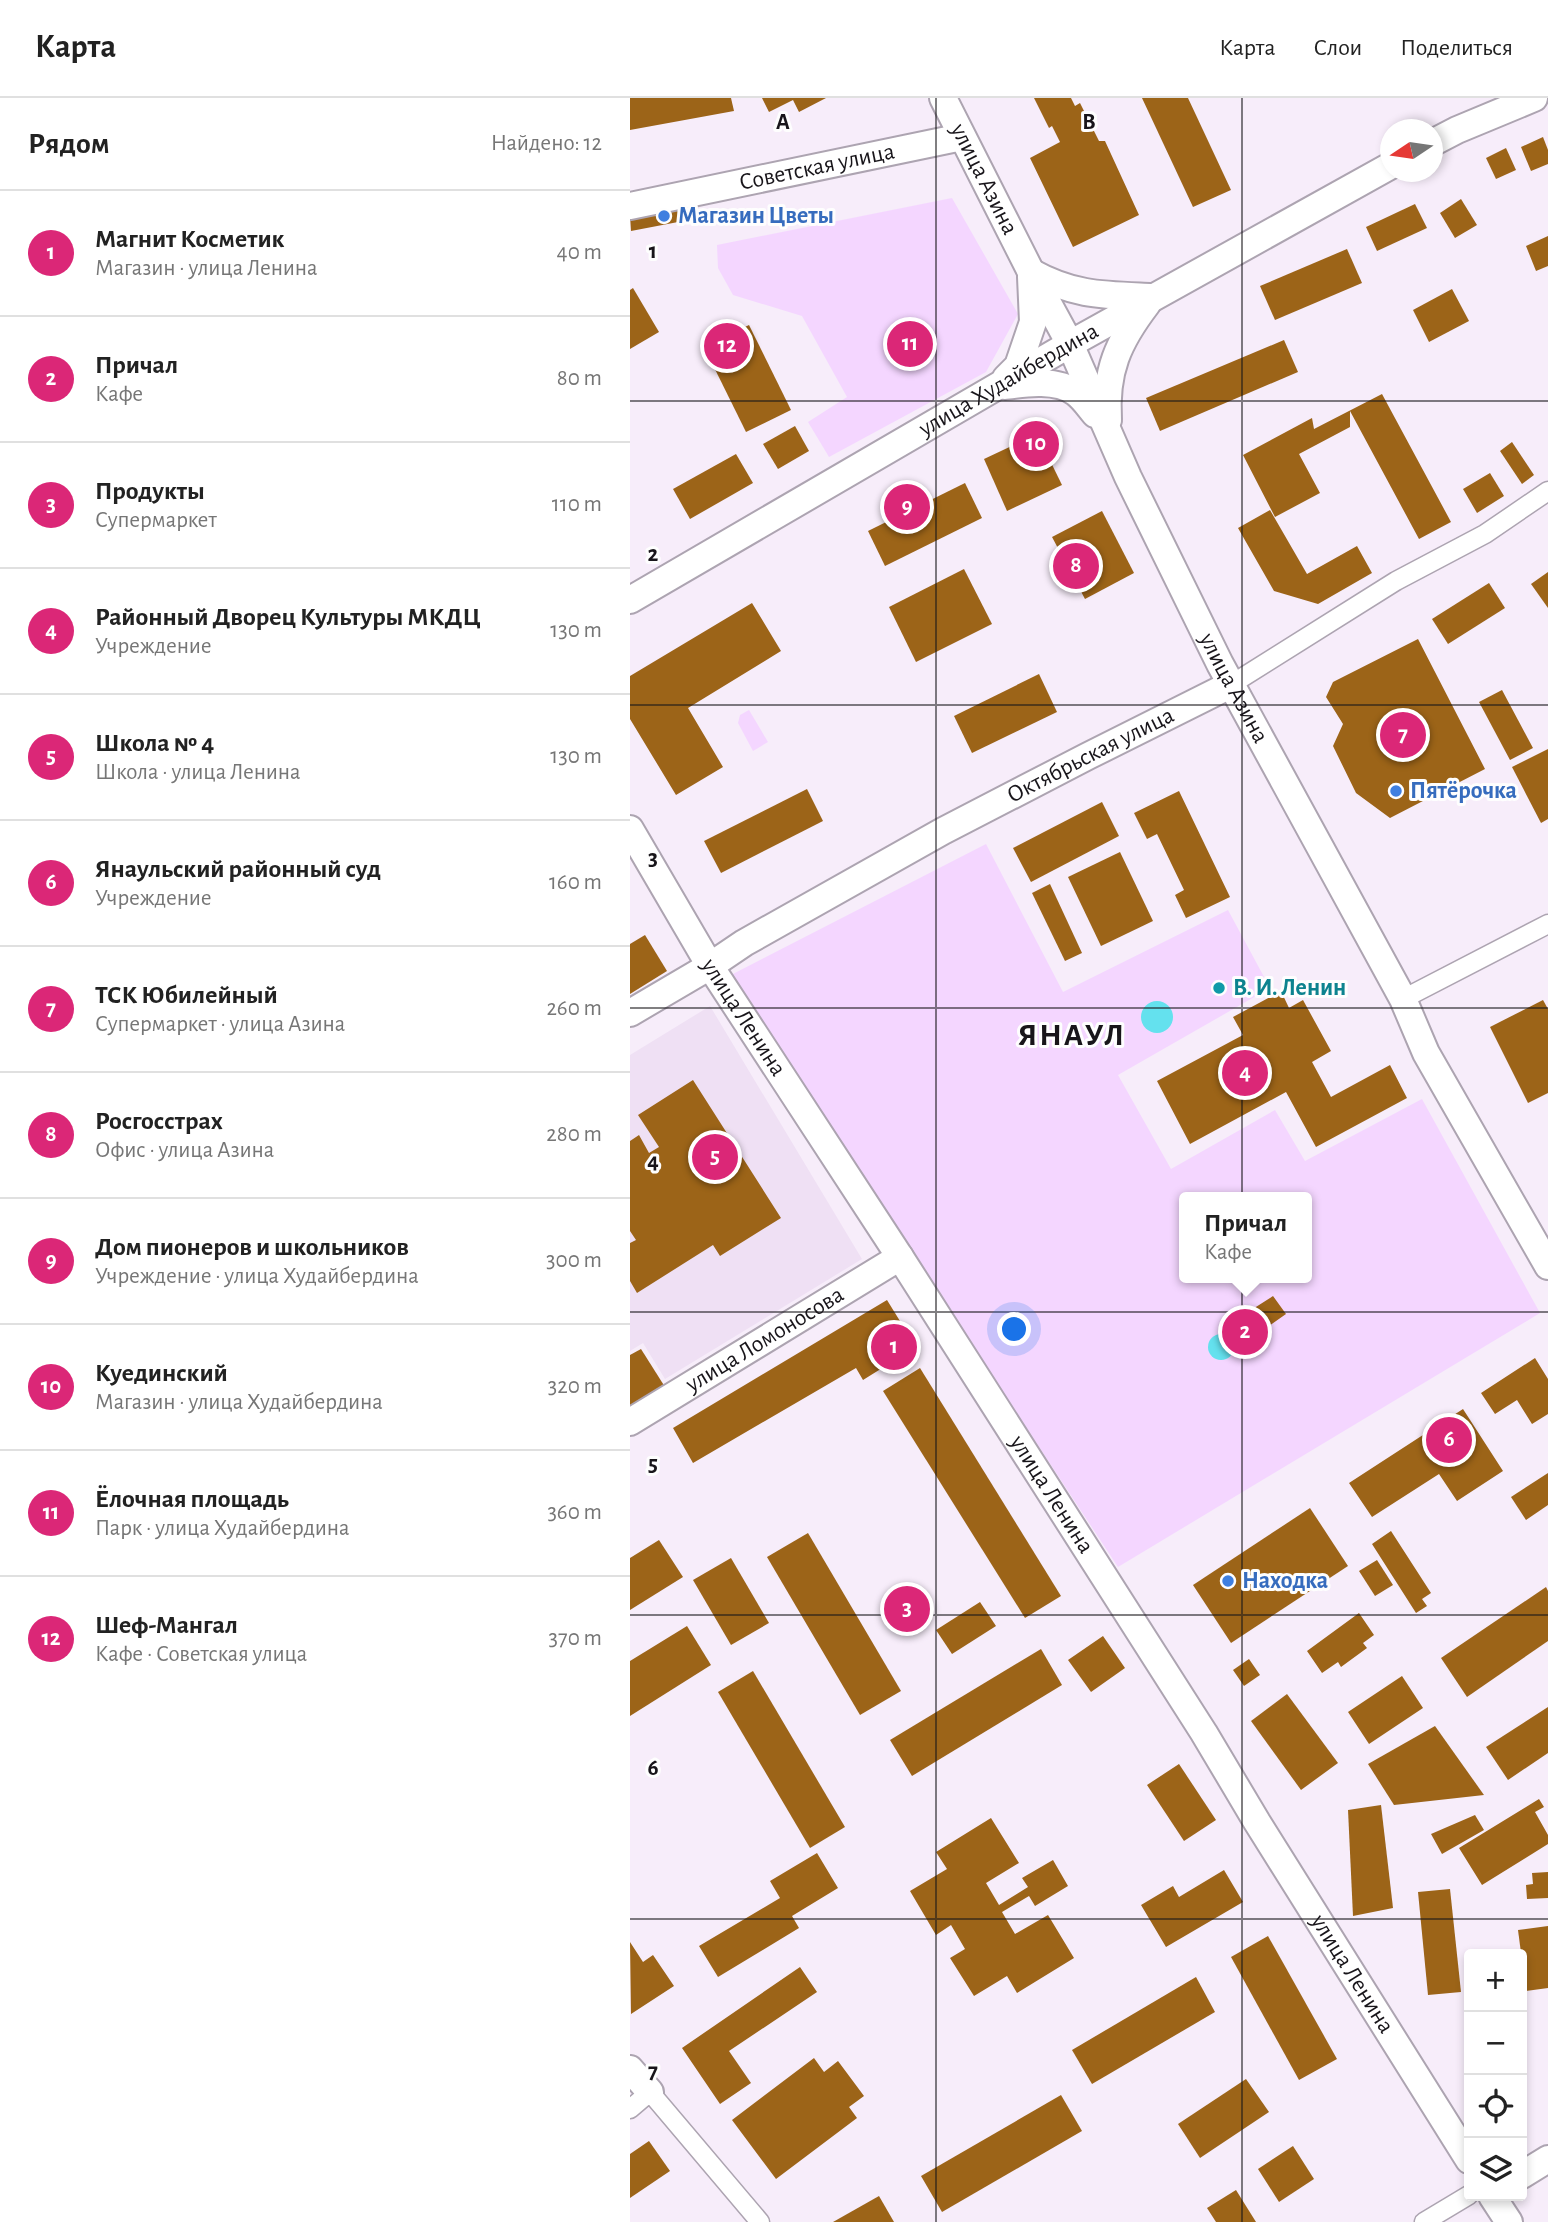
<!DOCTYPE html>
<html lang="ru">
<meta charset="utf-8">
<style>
:root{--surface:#fff;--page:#f6f6f6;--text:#222;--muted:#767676;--line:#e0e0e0;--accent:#db2777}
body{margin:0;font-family:"Alegreya Sans",sans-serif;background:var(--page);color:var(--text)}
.controls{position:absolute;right:21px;bottom:21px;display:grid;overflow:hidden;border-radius:7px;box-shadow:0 4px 10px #0003}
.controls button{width:63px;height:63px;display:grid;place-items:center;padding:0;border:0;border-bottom:2px solid var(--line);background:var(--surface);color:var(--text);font:35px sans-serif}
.compass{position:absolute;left:750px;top:21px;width:63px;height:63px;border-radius:50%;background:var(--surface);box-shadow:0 4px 10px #0003;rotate:257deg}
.you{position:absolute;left:385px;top:1232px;width:24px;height:24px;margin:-18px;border:5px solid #fff;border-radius:50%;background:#1a73e8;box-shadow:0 0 0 10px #1a73e833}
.badge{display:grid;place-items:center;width:46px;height:46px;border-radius:50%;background:var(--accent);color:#fff;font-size:23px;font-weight:700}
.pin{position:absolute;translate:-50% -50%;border:4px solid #fff;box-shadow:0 2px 7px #0006}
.popup{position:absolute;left:549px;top:1094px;width:133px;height:91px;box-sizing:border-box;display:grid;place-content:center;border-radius:7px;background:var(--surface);filter:drop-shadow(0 2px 5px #0005);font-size:23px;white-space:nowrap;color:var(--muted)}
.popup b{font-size:26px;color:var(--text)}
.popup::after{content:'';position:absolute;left:50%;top:100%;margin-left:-14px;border:14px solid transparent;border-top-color:var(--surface)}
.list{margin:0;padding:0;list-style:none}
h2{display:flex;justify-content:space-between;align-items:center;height:91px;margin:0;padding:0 28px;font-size:30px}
h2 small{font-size:23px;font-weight:400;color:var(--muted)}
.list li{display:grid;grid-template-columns:46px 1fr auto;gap:21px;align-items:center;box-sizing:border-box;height:126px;padding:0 28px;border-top:2px solid var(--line)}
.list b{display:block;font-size:26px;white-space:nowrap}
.list p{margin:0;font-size:23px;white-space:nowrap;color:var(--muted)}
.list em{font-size:23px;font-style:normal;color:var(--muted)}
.icon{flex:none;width:38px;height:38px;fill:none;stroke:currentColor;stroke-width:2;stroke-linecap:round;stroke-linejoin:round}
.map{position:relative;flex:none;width:918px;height:2124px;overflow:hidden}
header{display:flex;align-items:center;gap:42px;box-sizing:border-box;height:98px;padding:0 35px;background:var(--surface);border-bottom:2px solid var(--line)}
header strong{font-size:33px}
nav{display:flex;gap:38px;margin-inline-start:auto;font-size:24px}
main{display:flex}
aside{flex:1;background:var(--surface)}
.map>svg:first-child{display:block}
.built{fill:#efe0f4}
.green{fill:#f4d6ff;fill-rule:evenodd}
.water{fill:#64e1ee}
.building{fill:#9c6418}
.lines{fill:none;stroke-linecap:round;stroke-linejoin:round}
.street-casing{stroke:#ada4b1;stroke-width:21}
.secondary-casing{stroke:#ada4b1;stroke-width:30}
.street{stroke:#fff;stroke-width:18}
.secondary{stroke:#fff;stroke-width:26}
.grid{fill:none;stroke:#18151a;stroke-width:2;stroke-opacity:0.55}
.shop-dot{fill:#3f7fe0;stroke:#fefefe;stroke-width:2.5}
.culture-dot{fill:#0f9aa8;stroke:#fefefe;stroke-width:2.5}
.labels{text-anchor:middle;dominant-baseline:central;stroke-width:6;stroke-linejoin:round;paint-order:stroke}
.street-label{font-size:24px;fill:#18151a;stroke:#fefefe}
.shop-label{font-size:24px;font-weight:bold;fill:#366cbe;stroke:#fefefe;text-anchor:start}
.culture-label{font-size:24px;font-weight:bold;fill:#0d838f;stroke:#fefefe;text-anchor:start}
.district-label{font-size:32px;font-weight:bold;letter-spacing:2px;fill:#18151a;stroke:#fefefe}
.grid-label{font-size:23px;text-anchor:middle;font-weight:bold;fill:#18151a;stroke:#fefefe;stroke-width:6;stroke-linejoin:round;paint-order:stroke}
</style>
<header>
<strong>Карта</strong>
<nav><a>Карта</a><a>Слои</a><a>Поделиться</a></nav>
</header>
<main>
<aside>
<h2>Рядом<small>Найдено: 12</small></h2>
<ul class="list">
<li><span class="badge">1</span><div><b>Магнит Косметик</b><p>Магазин · улица Ленина</p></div><em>40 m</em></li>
<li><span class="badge">2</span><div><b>Причал</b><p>Кафе</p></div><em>80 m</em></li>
<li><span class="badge">3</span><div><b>Продукты</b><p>Супермаркет</p></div><em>110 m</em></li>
<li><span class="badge">4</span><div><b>Районный Дворец Культуры МКДЦ</b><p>Учреждение</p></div><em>130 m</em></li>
<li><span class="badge">5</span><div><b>Школа № 4</b><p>Школа · улица Ленина</p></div><em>130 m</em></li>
<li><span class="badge">6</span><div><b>Янаульский районный суд</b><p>Учреждение</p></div><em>160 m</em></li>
<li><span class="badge">7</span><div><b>ТСК Юбилейный</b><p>Супермаркет · улица Азина</p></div><em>260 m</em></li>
<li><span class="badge">8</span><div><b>Росгосстрах</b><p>Офис · улица Азина</p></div><em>280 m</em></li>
<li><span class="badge">9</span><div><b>Дом пионеров и школьников</b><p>Учреждение · улица Худайбердина</p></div><em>300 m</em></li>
<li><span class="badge">10</span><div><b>Куединский</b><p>Магазин · улица Худайбердина</p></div><em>320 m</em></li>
<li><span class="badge">11</span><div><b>Ёлочная площадь</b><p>Парк · улица Худайбердина</p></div><em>360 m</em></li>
<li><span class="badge">12</span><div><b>Шеф-Мангал</b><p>Кафе · Советская улица</p></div><em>370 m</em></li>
</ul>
</aside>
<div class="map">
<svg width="918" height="2124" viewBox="0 0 918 2124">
<rect width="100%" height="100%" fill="#f7edfa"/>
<path class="built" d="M80 908 232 1161 35 1281 13 1245 0 1253V957Z"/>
<g class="green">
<path d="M322 100 388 216 356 274 199 359 178 324 217 299 172 218 103 197 88 170 87 147Z"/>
<path d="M119 612 138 644 123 653 108 625 110 617Z"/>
<path d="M356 746 433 894 598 812 640 890 488 977 541 1071 645 1012 675 1063 792 1001 910 1215 488 1469 99 878ZM554 1099H676V1180H554Z"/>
</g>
<g class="water">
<circle cx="527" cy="919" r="16"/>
<circle cx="591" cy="1249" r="13"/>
</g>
<g class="building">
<path d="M0 0H101L104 13 0 32Z"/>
<path d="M132 0H196L169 14 163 2 139 14Z"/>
<path d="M404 0H441L445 8 450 5 469 43H475L509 117 443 149 400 60 430 44 422 28 419 30Z"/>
<path d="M512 0H558L601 92 563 109Z"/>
<path d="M913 39 918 52V66L901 73 891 49Z"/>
<path d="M876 50 886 72 866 81 856 60Z"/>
<path d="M831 101 847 127 825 140 810 115Z"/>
<path d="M66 104 69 120 1 133 0 117Z"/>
<path d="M785 106 797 130 747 153 736 129Z"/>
<path d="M918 138V168L906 173 896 148Z"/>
<path d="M717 151 732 185 645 222 630 188Z"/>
<path d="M3 190 29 234 0 251V192Z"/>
<path d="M822 191 839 223 799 244 783 212Z"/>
<path d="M119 227 161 312 116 334 74 249Z"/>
<path d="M654 242 668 274 530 333 516 300Z"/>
<path d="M752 296 821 424 789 441 720 313V329L669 356 690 395 645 419 613 357 682 320 684 331Z"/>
<path d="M165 328 179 353 148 371 133 346Z"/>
<path d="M407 336 432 387 377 413 354 361Z"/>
<path d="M882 344 904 377 892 386 870 353Z"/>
<path d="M106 356 123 385 60 421 43 391Z"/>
<path d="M860 375 874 398 847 415 833 391Z"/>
<path d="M335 385 352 420 255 468 238 433Z"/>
<path d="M640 412 677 476 727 448 742 475 688 506 644 493 608 430Z"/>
<path d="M472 413 504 475 455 501 422 439Z"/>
<path d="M334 471 362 526 286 564 259 509Z"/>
<path d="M918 474V510L901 486Z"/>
<path d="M859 485 875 510 818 546 802 521Z"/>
<path d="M122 505 151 553 58 610 93 669 46 697 0 621V578Z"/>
<path d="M788 541 855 671 760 720 726 695 703 648 713 626 696 599 703 584Z"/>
<path d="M409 576 427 614 342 655 324 618Z"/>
<path d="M872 592 903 650 880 662 849 604Z"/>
<path d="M918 651V721L911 725 882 669Z"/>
<path d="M177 691 193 723 91 775 74 743Z"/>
<path d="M549 693 600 799 556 820 545 797 554 792 527 736 517 741 504 715Z"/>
<path d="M472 704 489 738 401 784 383 750Z"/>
<path d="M490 754 523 823 471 848 438 779Z"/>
<path d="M420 786 452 855 435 863 402 795Z"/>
<path d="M15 837 37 873 0 896V846Z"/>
<path d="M651 893 659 910 673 902 701 953 682 964 701 999 760 967 777 1000 686 1049 656 994 560 1046 527 983 613 937 603 919Z"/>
<path d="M913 902 918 911V995L898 1005 860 929Z"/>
<path d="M63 982 151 1120 90 1158 83 1147 7 1195 0 1183V1145L6 1142 0 1133V1043L9 1037 19 1055 29 1049 8 1017Z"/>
<path d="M643 1198 656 1216 610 1248 592 1221 613 1207 618 1214Z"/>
<path d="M257 1202 286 1249 233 1282 226 1270 63 1365 43 1330Z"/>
<path d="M11 1251 35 1289 0 1310V1257Z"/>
<path d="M905 1260 918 1281V1316L902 1326 887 1302 865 1316 851 1295Z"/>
<path d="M290 1270 431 1498 395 1520 253 1293Z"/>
<path d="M833 1311 873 1373 827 1403 809 1376 742 1419 719 1385Z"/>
<path d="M918 1375V1407L896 1422 881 1399Z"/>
<path d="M680 1410 718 1468 601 1545 563 1487Z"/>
<path d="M761 1433 801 1495 792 1501 797 1508 786 1515 742 1446Z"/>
<path d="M178 1435 271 1593 230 1617 137 1459Z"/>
<path d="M29 1442 53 1479 0 1512V1460Z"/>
<path d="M101 1460 139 1525 101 1547 63 1482Z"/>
<path d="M747 1462 763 1487 745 1498 729 1473Z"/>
<path d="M916 1489 918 1493V1543L837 1599 811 1560Z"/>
<path d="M275 1491 295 1522 278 1532 258 1501Z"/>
<path d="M350 1504 366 1528 322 1556 306 1532Z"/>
<path d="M729 1515 744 1537 733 1545 737 1550 711 1569 708 1564 692 1575 677 1553Z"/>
<path d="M57 1528 81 1567 0 1618V1563Z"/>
<path d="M473 1538 495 1570 461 1594 438 1562Z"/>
<path d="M411 1551 432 1587 282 1678 260 1642Z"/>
<path d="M619 1561 630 1577 614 1588 603 1572Z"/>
<path d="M123 1573 215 1729 180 1750 88 1594Z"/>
<path d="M772 1578 793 1610 739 1646 718 1614Z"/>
<path d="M657 1596 708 1665 671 1692 621 1623Z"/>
<path d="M918 1609V1655L878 1682 856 1649Z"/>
<path d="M805 1628 854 1697 764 1707 738 1666Z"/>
<path d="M549 1666 586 1722 554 1743 517 1687Z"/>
<path d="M909 1701 914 1709 905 1714 918 1737V1746L852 1787 829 1750Z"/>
<path d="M751 1707 763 1810 723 1818 718 1712Z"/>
<path d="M845 1717 854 1732 812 1756 801 1736Z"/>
<path d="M361 1720 389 1765 356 1785 369 1807 398 1789 392 1780 423 1762 438 1788 405 1808 399 1798 372 1814 385 1836 418 1817 444 1860 387 1895 377 1878 344 1898 320 1860 335 1851 321 1827 306 1837 280 1793 317 1771 306 1754Z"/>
<path d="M187 1755 208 1790 162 1818 169 1830 88 1879 69 1848 150 1800 140 1783Z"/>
<path d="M594 1772 613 1804 536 1849 511 1807 543 1788 549 1799Z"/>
<path d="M918 1774V1800L897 1801 896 1787 903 1786 902 1775Z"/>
<path d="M820 1791 831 1894 798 1897 788 1794Z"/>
<path d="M918 1828V1890L896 1893 888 1832Z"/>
<path d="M638 1838 707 1961 669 1982 601 1859Z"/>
<path d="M0 1844 13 1864 23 1857 44 1888 1 1916Z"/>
<path d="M170 1869 187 1894 99 1953 121 1985 90 2006 52 1950Z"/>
<path d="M566 1879 585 1914 462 1986 442 1952Z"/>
<path d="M892 1959H894L897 1999 892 2000Z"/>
<path d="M184 1960 194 1974 208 1963 234 1998 219 2009 227 2020 146 2081 102 2022Z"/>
<path d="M616 1981 639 2014 570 2060 548 2026Z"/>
<path d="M431 1997 452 2033 312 2114 291 2078Z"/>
<path d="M19 2043 40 2073 0 2100V2056Z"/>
<path d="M663 2048 684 2081 649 2104 628 2071Z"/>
<path d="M606 2092 626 2124H586L577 2110Z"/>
<path d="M249 2098 264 2124H203Z"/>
</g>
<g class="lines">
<defs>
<g id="street">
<path d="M602 586 766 483 855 436 918 393"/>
<path d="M773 901 918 826"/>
<path d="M0 2011 20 1994 130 2124"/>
<path d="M794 2124 839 2097"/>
</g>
<g id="secondary">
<path id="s1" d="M313 0 401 174 440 246 498 379 590 566 773 901 796 955 918 1168"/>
<path d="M802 45 827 32 904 0"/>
<path id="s2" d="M0 108 332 39"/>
<path d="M401 174C444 198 475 197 522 199"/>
<path d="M376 280 388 268 403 224 401 179"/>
<path d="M375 288C396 285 428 281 446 295 453 300 459 309 465 316"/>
<path d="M478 322C475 273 488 244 517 206"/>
<path id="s3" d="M0 502 440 246 760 68"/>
<path id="s4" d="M0 731 80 868 270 1159 574 1635 627 1724 839 2062"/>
<path id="s5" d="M0 915 80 868 114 845 313 733 458 658 602 586"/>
<path id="s6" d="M0 1324 270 1159"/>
<path d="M0 1971 20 1994"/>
<path d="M892 2077 918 2061"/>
<path d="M862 2098 879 2124"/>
</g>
</defs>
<use href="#street" class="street-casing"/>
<use href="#secondary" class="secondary-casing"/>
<use href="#street" class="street"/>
<use href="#secondary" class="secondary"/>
</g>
<path class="grid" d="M306 0V2124M612 0V2124M0 303H918M0 607H918M0 910H918M0 1214H918M0 1517H918M0 1821H918"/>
<g class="shop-dot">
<circle cx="34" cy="118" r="7"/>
<circle cx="766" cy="693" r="7"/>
<circle cx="598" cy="1483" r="7"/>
</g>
<circle class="culture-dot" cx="589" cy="890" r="7"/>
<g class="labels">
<g class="street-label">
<text stroke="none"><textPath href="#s2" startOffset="191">Советская улица</textPath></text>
<text stroke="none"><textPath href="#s1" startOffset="91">улица Азина</textPath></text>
<text stroke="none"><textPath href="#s3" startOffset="438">улица Худайбердина</textPath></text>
<text stroke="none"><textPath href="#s1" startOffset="658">улица Азина</textPath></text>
<text stroke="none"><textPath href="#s5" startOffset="528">Октябрьская улица</textPath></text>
<text stroke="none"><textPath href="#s4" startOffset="220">улица Ленина</textPath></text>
<text stroke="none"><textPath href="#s6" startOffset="158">улица Ломоносова</textPath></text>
<text stroke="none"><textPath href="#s4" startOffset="788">улица Ленина</textPath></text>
<text stroke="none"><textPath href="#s4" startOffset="1354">улица Ленина</textPath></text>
</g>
<g class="shop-label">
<text x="48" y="118">Магазин Цветы</text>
<text x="780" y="693">Пятёрочка</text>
<text x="612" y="1483">Находка</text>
</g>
<g class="culture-label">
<text x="603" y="890">В. И. Ленин</text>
</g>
<g class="district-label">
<text x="442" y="937">ЯНАУЛ</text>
</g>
</g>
<g class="grid-label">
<text x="153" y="31">A</text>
<text x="459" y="31">B</text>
<text x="23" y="160">1</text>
<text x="23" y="463">2</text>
<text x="23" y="767">3</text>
<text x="23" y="1070">4</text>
<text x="23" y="1373">5</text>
<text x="23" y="1677">6</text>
<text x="23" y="1980">7</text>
</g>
</svg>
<div class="controls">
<button>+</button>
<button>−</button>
<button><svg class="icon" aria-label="locate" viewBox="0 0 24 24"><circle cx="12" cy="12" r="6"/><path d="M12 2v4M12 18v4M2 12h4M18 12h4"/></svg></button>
<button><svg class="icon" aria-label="layers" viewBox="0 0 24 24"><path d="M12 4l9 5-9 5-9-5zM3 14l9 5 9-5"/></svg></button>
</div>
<svg class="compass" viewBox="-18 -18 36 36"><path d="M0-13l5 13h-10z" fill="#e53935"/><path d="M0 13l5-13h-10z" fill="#767676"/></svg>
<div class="you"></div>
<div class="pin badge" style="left:264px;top:1249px">1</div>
<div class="pin badge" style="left:615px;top:1234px">2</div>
<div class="popup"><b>Причал</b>Кафе</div>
<div class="pin badge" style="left:277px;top:1511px">3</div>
<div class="pin badge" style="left:615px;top:975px">4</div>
<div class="pin badge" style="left:85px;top:1059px">5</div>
<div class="pin badge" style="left:819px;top:1342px">6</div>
<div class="pin badge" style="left:773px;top:637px">7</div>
<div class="pin badge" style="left:446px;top:468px">8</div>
<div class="pin badge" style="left:277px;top:409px">9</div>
<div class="pin badge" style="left:406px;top:346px">10</div>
<div class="pin badge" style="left:280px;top:246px">11</div>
<div class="pin badge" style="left:97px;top:248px">12</div>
</div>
</main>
